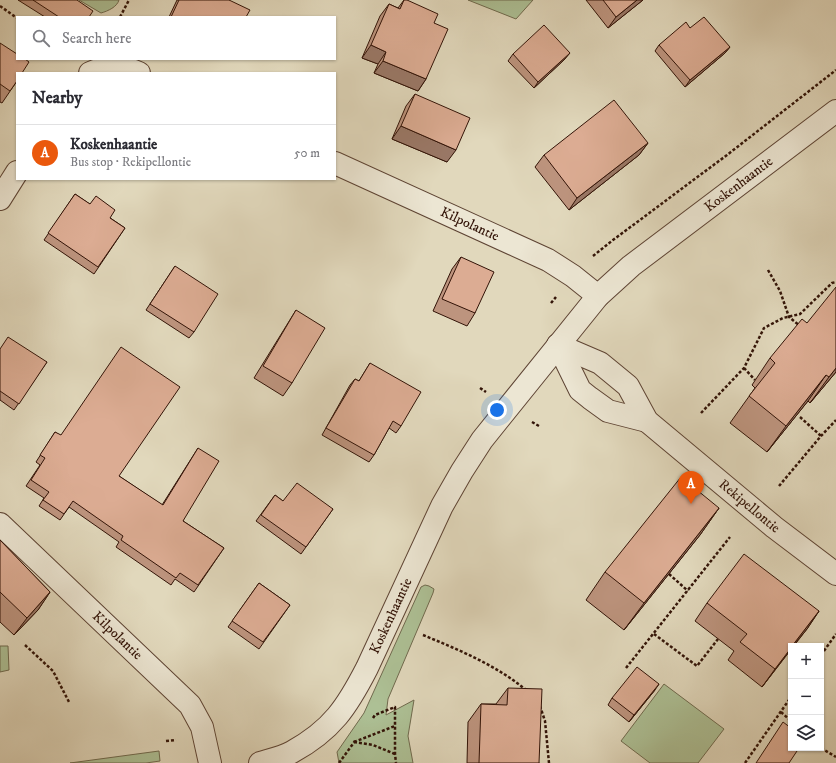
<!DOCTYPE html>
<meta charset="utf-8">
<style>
:root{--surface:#fff;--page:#f2f2f3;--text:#2b2b33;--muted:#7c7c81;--line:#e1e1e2;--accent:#ea580c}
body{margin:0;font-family:"IM FELL DW Pica",serif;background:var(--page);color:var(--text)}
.controls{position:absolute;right:12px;bottom:12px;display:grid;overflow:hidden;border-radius:0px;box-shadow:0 1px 3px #0004}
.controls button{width:36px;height:36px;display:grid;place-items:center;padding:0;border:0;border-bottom:1px solid var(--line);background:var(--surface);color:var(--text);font:20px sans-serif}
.you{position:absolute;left:497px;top:410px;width:14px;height:14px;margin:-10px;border:3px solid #fff;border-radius:50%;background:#1a73e8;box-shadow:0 0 0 6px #1a73e833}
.badge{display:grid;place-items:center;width:26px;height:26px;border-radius:50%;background:var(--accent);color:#fff;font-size:13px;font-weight:700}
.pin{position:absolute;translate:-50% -33px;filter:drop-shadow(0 1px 2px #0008)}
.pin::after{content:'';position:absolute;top:21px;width:14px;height:12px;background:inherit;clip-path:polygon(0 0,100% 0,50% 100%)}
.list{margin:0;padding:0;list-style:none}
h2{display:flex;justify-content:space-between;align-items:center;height:52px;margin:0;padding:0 16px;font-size:17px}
h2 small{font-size:13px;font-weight:400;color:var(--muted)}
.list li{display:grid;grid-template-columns:26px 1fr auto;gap:12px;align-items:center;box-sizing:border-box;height:56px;padding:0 16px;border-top:1px solid var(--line)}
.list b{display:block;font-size:15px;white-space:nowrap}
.list p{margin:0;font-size:13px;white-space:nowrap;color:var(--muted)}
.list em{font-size:13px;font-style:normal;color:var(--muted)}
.icon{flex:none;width:22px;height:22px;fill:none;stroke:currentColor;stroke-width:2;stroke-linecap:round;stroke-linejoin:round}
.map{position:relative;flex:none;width:836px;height:763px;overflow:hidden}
.search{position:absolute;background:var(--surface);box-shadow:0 1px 3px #0004;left:16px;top:16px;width:320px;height:44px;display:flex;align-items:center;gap:10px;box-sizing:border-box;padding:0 14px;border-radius:0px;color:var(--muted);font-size:15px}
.panel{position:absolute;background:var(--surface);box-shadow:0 1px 3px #0004;left:16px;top:72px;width:320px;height:108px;border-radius:0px}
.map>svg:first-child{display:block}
.green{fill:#adc095;stroke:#706a4e}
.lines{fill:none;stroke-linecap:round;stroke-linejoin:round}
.minor-casing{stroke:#5e4434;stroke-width:24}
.path{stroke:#321307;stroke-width:2.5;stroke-dasharray:3 2;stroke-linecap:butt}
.minor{stroke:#ece6d3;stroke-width:22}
.wall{fill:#bd947e;stroke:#321307}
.shaded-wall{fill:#9a7867;stroke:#321307}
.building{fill:#dcac93;stroke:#321307}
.labels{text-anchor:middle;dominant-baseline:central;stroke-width:3;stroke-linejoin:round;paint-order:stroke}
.street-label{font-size:14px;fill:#321307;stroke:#ece6d3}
</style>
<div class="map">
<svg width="836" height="763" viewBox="0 0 836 763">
<rect width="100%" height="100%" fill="#e1d8bc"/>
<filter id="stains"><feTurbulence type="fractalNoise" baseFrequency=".005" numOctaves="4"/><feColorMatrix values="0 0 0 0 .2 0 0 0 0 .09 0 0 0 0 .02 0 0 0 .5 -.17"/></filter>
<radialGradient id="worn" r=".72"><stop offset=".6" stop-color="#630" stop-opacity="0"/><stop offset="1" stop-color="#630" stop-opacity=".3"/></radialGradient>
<g class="green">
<path d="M79 0H119C117 7 108 11 101 13Z"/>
<path d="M468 0H533L516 19Z"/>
<path d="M425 585 429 586 434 589 433 593 388 699 386 715 414 700 408 736 413 763H339L337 752 364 713 421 587Z"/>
<path d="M0 646H8L9 670 0 672Z"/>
<path d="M664 684 724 729 698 763H650L621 741Z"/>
<path d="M159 751 160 761 146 763H70Z"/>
</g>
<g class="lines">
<defs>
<g id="minor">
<path d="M90 73C105 66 124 66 139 73"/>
<path id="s1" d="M335 163 548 260 573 276 598 296"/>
<path d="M0 199 17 172"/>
<path id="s2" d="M558 345 600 363 611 372 628 386 647 421 774 527 836 574"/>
<path d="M558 345 580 390 590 398 608 411 647 421"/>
<path id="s3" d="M0 524 190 705 202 727 210 763"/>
<path id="s4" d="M260 763C270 760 283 757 292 752 332 730 347 707 367 668L442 506 462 471 482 440 598 296 631 266 836 111"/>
</g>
</defs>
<use href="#minor" class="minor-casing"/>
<g class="path">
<path d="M0 6 17 18"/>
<path d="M120 17 129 0"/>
<path d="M593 256 613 240 727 155 836 70"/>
<path d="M768 270 780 291 789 317 800 326"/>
<path d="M551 303 556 297"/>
<path d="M744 368 755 380"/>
<path d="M480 388 486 392"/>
<path d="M701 413 744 368 764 328 783 318 800 314 832 283 836 282"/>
<path d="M800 417 821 436"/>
<path d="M532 422 539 426"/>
<path d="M779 486 821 436 836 420"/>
<path d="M669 574 688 591"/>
<path d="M654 634 697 666 718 639"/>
<path d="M423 635C459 650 496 665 526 690"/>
<path d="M25 645 53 671 69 702"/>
<path d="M821 655 836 634"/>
<path d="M626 668 730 537"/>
<path d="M540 706 545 721 549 763"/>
<path d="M781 712 791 721"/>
<path d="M373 718 375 715 395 707V754L396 763"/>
<path d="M166 741 176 740"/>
<path d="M354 742 395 726"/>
<path d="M354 742 373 745 395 754"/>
<path d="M821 748 836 757"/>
<path d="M339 763 355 741"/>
<path d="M745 763 791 697"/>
</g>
<use href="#minor" class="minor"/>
</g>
<g class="wall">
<path d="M18 0H77L89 17H45Z"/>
<path d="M177 0H229L246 17H169Z"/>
<path d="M404 0 434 23 426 79 418 91 374 73 378 64 362 58 380 16 389 4 398 8Z"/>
<path d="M586 0H643L608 28Z"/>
<path d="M690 28 730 47 725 53 685 87 655 51 659 45Z"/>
<path d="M0 43 17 81 2 103 0 102Z"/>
<path d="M513 54 565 59 534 88 508 61Z"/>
<path d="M415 94 447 162 392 139 406 106Z"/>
<path d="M648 143 639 155 569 210 535 167 544 155Z"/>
<path d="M75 194 125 228 94 274 44 240Z"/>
<path d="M461 257 475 313 467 326 433 311 452 269Z"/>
<path d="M175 266 194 332 189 338 146 310Z"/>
<path d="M296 310 292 383 283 396 254 378 288 323Z"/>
<path d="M0 349 47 362 14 410 0 400Z"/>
<path d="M770 358 836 372 810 403 808 401 767 452 730 423 755 388 752 385Z"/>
<path d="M370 363 401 426 396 433 389 428 374 455 369 462 322 435 350 385 355 379 359 381Z"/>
<path d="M55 432 119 476 162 505 198 448 183 521 224 548 194 592 175 579 171 585 116 547 119 542 69 507 60 520 39 506 44 498 26 486 40 465 36 462Z"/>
<path d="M275 495 283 501 333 509 301 554 256 521Z"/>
<path d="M719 508 700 535 624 630 586 600 605 572Z"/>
<path d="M0 540 50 592 38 610 14 635 0 622Z"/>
<path d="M259 583 290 605 259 649 228 627Z"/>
<path d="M707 603 819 611 807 629 762 687 728 660 734 651 695 621Z"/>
<path d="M508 688 539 763H467L468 722 481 704H496Z"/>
<path d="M655 690 629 722 608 705 612 698Z"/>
</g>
<g class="shaded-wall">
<path d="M637 0H643L608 28 616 17Z"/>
<path d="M371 45 386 52 378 64 362 58Z"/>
<path d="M730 47 725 53 685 87 690 80Z"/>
<path d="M570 53 565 59 534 88 538 82Z"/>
<path d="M383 61 426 79 418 91 374 73Z"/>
<path d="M401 126 456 150 447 162 392 139Z"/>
<path d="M648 143 639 155 569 210 577 198Z"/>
<path d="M836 368V372L810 403 829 377Z"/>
<path d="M826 375 808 401 767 452 786 426Z"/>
<path d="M719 508 700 535 624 630 644 603Z"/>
<path d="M50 592 38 610 14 635 27 618Z"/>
<path d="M819 611 807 629 793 646H792Z"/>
<path d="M791 648V649L762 687 775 669Z"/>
<path d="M659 684 655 690 629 722 634 715Z"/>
</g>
<g class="building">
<path d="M33 0H77L93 11 89 17H59Z"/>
<path d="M179 0H229L250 10 246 17H171Z"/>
<path d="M404 0H407L438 14 434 23 448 29 426 79 383 61 386 52 371 45 389 4 400 9Z"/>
<path d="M603 0H637L616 17Z"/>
<path d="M704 17 730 47 690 80 659 45 686 22 690 28Z"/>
<path d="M544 25 570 53 538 82 513 54Z"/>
<path d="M0 43 17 54V59H25L29 62 22 73H17V81L10 91 0 84Z"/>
<path d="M415 94 470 118 456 150 401 126Z"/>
<path d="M614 100 648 143 577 198 544 155Z"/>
<path d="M75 194 90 204 96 196 115 210 110 218 125 228 98 267 48 233Z"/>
<path d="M461 257 494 272 475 313 442 299Z"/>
<path d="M175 266 218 294 194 332 150 304Z"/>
<path d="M836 287V368L829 377 826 375 786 426 749 396 775 363 770 358 802 319 807 323Z"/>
<path d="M296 310 325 328 292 383 263 366Z"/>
<path d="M8 337 47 362 19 404 0 391V349Z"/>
<path d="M121 347 180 387 119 476 163 505 198 448 219 461 183 521 224 548 198 585 180 573 176 578 121 540 123 536 73 501 64 514 43 500 49 492 31 480 45 458 40 455 55 432 61 435Z"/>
<path d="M370 363 421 392 401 426 393 421 374 455 326 428 355 379 359 381Z"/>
<path d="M681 477 719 508 644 603 605 572Z"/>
<path d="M297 483 333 509 306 547 261 515 275 495 283 501Z"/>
<path d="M0 540 50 592 27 618 0 592Z"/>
<path d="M744 554 819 611 792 646H791V648L775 669 740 642 747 634 707 603Z"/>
<path d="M259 583 290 605 263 642 232 621Z"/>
<path d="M637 667 659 684 634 715 612 698Z"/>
<path d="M508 688 542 689 539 763H479L481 704 507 705Z"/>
<path d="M783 722 791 728V748H799L789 763H756Z"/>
</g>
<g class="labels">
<g class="street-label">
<text stroke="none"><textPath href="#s4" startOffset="769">Koskenhaantie</textPath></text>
<text stroke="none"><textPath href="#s1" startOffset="148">Kilpolantie</textPath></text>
<text stroke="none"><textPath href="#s2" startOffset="255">Rekipellontie</textPath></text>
<text stroke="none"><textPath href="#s4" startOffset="206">Koskenhaantie</textPath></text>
<text stroke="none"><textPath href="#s3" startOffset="162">Kilpolantie</textPath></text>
</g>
</g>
<rect width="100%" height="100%" filter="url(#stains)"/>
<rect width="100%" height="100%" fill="url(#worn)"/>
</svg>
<div class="controls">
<button>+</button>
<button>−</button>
<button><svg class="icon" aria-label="layers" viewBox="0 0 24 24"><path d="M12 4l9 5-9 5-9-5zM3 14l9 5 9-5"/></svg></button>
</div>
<div class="you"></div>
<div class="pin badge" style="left:691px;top:504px">A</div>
<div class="search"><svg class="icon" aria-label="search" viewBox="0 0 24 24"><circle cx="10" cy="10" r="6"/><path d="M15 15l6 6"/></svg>Search here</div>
<section class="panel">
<h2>Nearby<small></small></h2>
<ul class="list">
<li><span class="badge">A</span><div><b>Koskenhaantie</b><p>Bus stop · Rekipellontie</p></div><em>50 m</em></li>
</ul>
</section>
</div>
